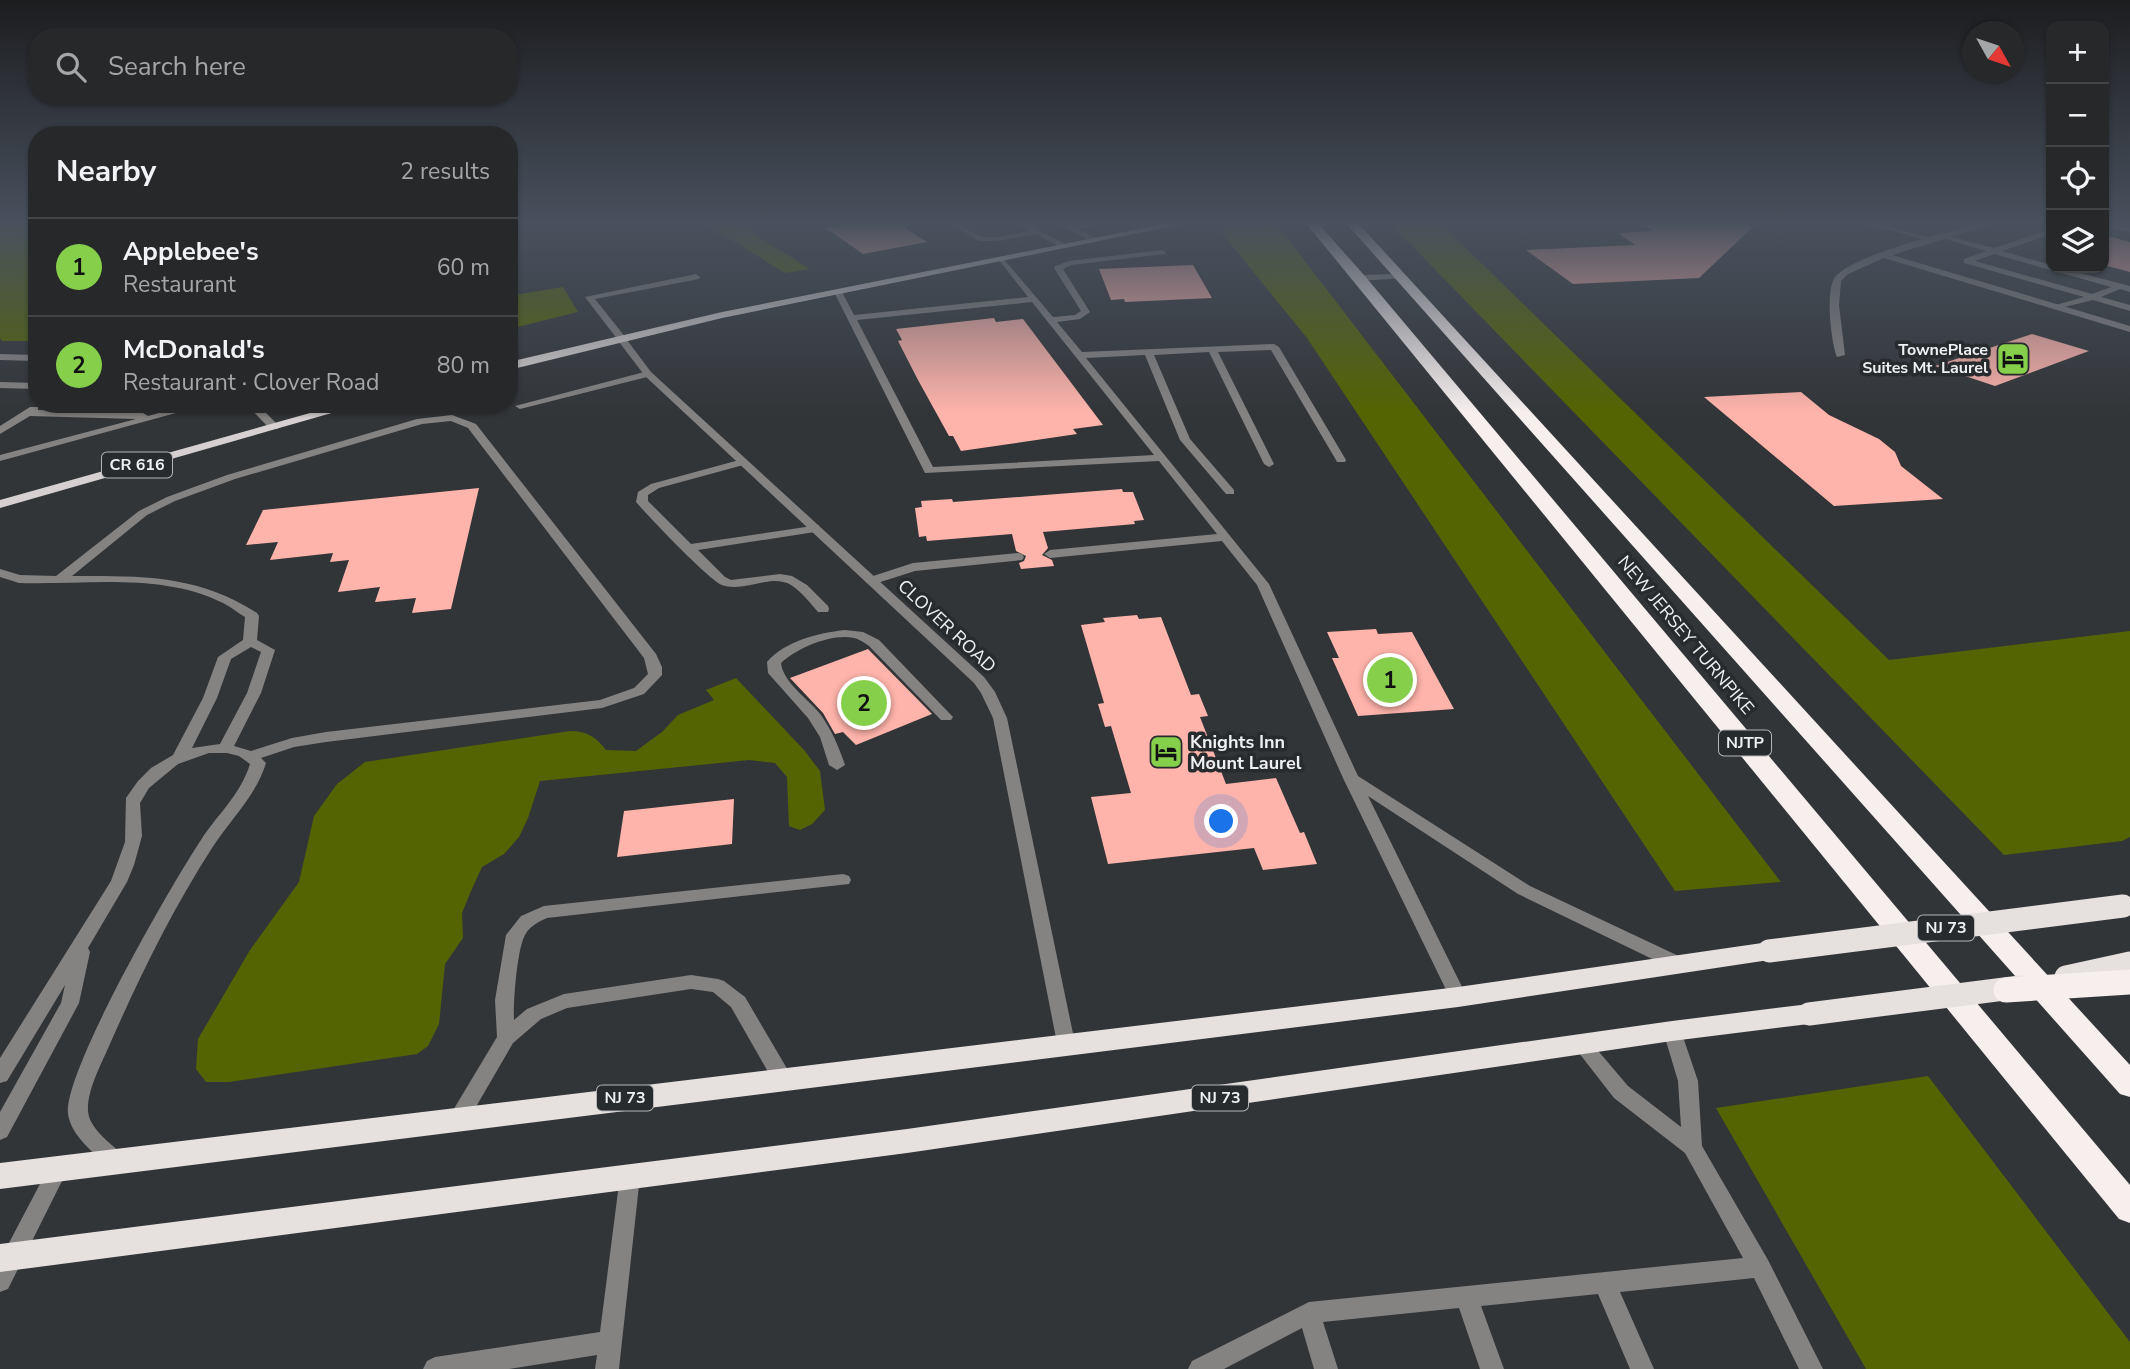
<!DOCTYPE html>
<meta charset="utf-8">
<style>
:root{--surface:#26282a;--page:#323436;--text:#f1f3f6;--muted:#a4a6a8;--line:#424447;--accent:#86cf4b}
body{margin:0;font-family:"Nunito Sans",sans-serif;background:var(--page);color:var(--text)}
.controls{position:absolute;right:21px;top:21px;display:grid;overflow:hidden;border-radius:14px;box-shadow:0 2px 5px #0004}
.controls button{width:63px;height:63px;display:grid;place-items:center;padding:0;border:0;border-bottom:2px solid var(--line);background:var(--surface);color:var(--text);font:35px sans-serif}
.compass{position:absolute;left:1962px;top:21px;width:63px;height:63px;border-radius:50%;background:var(--surface);box-shadow:0 2px 5px #0004;rotate:130deg}
.you{position:absolute;left:1222px;top:822px;width:24px;height:24px;margin:-18px;border:5px solid #fff;border-radius:50%;background:#1a73e8;box-shadow:0 0 0 10px #1a73e833}
.badge{display:grid;place-items:center;width:46px;height:46px;border-radius:50%;background:var(--accent);color:#111;font-size:23px;font-weight:700}
.pin{position:absolute;translate:-50% -50%;border:4px solid #fff;box-shadow:0 2px 7px #0006}
.list{margin:0;padding:0;list-style:none}
h2{display:flex;justify-content:space-between;align-items:center;height:91px;margin:0;padding:0 28px;font-size:30px}
h2 small{font-size:23px;font-weight:400;color:var(--muted)}
.list li{display:grid;grid-template-columns:46px 1fr auto;gap:21px;align-items:center;box-sizing:border-box;height:98px;padding:0 28px;border-top:2px solid var(--line)}
.list b{display:block;font-size:26px;white-space:nowrap}
.list p{margin:0;font-size:23px;white-space:nowrap;color:var(--muted)}
.list em{font-size:23px;font-style:normal;color:var(--muted)}
.icon{flex:none;width:38px;height:38px;fill:none;stroke:currentColor;stroke-width:2;stroke-linecap:round;stroke-linejoin:round}
.map{position:relative;flex:none;width:2130px;height:1369px;overflow:hidden}
.search{position:absolute;background:var(--surface);box-shadow:0 2px 5px #0004;left:28px;top:28px;width:490px;height:77px;display:flex;align-items:center;gap:18px;box-sizing:border-box;padding:0 24px;border-radius:28px;color:var(--muted);font-size:26px}
.panel{position:absolute;background:var(--surface);box-shadow:0 2px 5px #0004;left:28px;top:126px;width:490px;height:287px;border-radius:28px}
.map>svg:first-child{display:block}
.forest{fill:#546402}
.building{fill:#ffb4ab}
.lines{fill:none;stroke-linecap:round;stroke-linejoin:round}
.service{fill:#858382;fill-rule:evenodd}
.minor{fill:#858382;fill-rule:evenodd}
.primary{fill:#d6d1d0;fill-rule:evenodd}
.trunk{fill:#e6e0df;fill-rule:evenodd}
.motorway{fill:#f6efee;fill-rule:evenodd}
.trunk-bridge{stroke:#e6e0df;stroke-width:23}
.motorway-bridge{stroke:#f6efee;stroke-width:25}
.labels{text-anchor:middle;dominant-baseline:central;stroke-width:7;stroke-linejoin:round;paint-order:stroke}
.far-poi-label{font-size:16px;font-weight:bold;fill:#eef0f2;stroke:#282b2e;text-anchor:end}
.shield{fill:#282b2e;stroke:#b3b5b7;stroke-width:2}
.shield-label{font-size:16px;font-weight:bold;fill:#eef0f2}
.street-label{font-size:18px;fill:#eef0f2;stroke:#282b2e}
.poi-label{font-size:18px;font-weight:bold;fill:#eef0f2;stroke:#282b2e;text-anchor:start}
</style>
<div class="map">
<svg width="2130" height="1369" viewBox="0 0 2130 1369">
<rect width="100%" height="100%" fill="#323538"/>
<g class="forest">
<path d="M0 222H37V341H2L0 338Z"/>
<path d="M703 222H735L810 269 785 273Z"/>
<path d="M1275 222 1781 882 1675 891 1307 338 1221 232Z"/>
<path d="M1389 222H1439L1889 660 2130 631V837L2122 841 2004 855Z"/>
<path d="M563 287 578 312 509 329V296Z"/>
<path d="M736 678 804 750 820 771 825 810 812 824 800 830 789 826 787 777 775 763 749 760 540 781 528 818 519 837 504 854 482 867 471 891 462 913 463 938 445 964 439 1024 428 1046 417 1054 229 1082H206L196 1069 198 1039 250 950 299 882 314 816 337 784 365 762 570 731C587 731 596 737 606 750L636 751 662 732 678 715 714 700 706 690Z"/>
<path d="M1928 1076 2130 1342V1369H1866L1716 1108Z"/>
</g>
<g class="building">
<path d="M860 222H896L927 242 863 254 826 228Z"/>
<path d="M1641 222H1758L1699 278 1573 284 1526 250 1635 245 1618 233 1653 231Z"/>
<path d="M2104 235 2130 242V272L2104 265Z"/>
<path d="M1193 265 1212 298 1125 302 1124 299 1111 300 1099 269Z"/>
<path d="M994 318 996 322 1023 319 1103 425 1073 429 1077 434 961 451 953 436H949L918 380 898 341 902 340 896 329Z"/>
<path d="M2032 334 2089 351 1995 386 1935 366Z"/>
<path d="M1801 392 1829 415 1879 439 1895 452 1901 466 1943 499 1834 506 1704 397Z"/>
<path d="M479 488 451 609 412 613 416 598 375 602 380 587 338 592 349 560 330 562 333 553 270 560 278 542 246 545 263 510Z"/>
<path d="M1122 489 1123 492H1133L1144 520 1134 521 1135 524 1043 532 1048 548 1042 555 1052 560 1054 566 1021 569 1019 563 1024 561 1026 556 1016 551 1012 534 927 541 926 536 919 537 915 508 922 507 921 501 952 499 953 502Z"/>
<path d="M1137 615 1139 619 1161 617 1191 695 1199 694 1208 716 1200 717 1226 784 1276 778 1300 833 1304 832 1317 864 1263 870 1254 848 1108 864 1091 797 1131 793 1111 726 1105 727 1098 704 1104 703 1081 625 1105 622 1103 618Z"/>
<path d="M1376 629 1378 634 1412 632 1454 709 1358 716 1332 658H1339L1327 632Z"/>
<path d="M868 649 932 714 856 745 843 732 835 734 823 713 790 678Z"/>
<path d="M734 799 732 844 617 857 624 811Z"/>
</g>
<g class="lines">
<g class="service">
<path d="M948 222C961 221 967 231 979 235 993 241 1015 233 1030 231L1014 222H1023L1069 246 1062 248 1036 234 996 241H979Z"/>
<path d="M1054 222C1061 222 1066 225 1072 225 1082 226 1093 222 1104 222L1078 229 1097 238V242H1094Z"/>
<path d="M1860 222H1872L1938 240 1934 242Z"/>
<path d="M2104 222 2130 228V232L2104 226Z"/>
<path d="M2051 229V234L2002 251 2051 265V268H2061L2130 286V292L2120 289 2101 297 2130 305V311L2093 300 2056 309V305L2084 297 1964 263V259L1986 251 1939 237 1943 235 1994 248ZM1994 254 2111 287 2092 294 1975 261Z"/>
<path d="M1162 250 1166 252 1165 254 1071 265 1063 269 1090 312 1080 319 1057 322 1082 352 1274 344 1279 347 1346 460 1345 462H1337L1336 460 1271 350 1218 352 1274 464 1269 467 1264 464 1209 352 1154 355 1190 439 1234 490V494H1226L1180 440 1145 355 1086 358 1269 584 1358 776 1530 886 1685 959 1688 964 1685 969 1679 971 1673 969 1518 894 1368 796 1467 997 1464 1002 1458 1004 1452 1002 1343 778 1257 585 1222 541 1050 558 1044 554 1050 550 1217 534 1159 461 925 473 834 292 841 290 854 315 1028 297 998 259 1002 257 1053 317 1075 315 1081 311 1054 268 1055 266 1069 261ZM1032 302 1154 455 933 467 857 320Z"/>
<path d="M696 274 700 277 699 279 595 299 626 338 621 341 618 340 585 297Z"/>
<path d="M1400 274H1403V278L1360 281 1356 278 1360 275Z"/>
<path d="M0 354 37 355V361L0 360Z"/>
<path d="M648 371 653 374 651 376 520 409 515 406Z"/>
<path d="M0 382 37 383V389L0 388Z"/>
<path d="M191 404H209L0 461V455L136 419 30 416 0 434V426L30 407H38V410L143 413 148 416Z"/>
<path d="M246 404H257L278 425V429H270Z"/>
<path d="M452 415 476 424 656 654 662 667V675L644 694 602 708 326 742 294 747 261 758 266 763C256 796 230 820 212 848 172 910 139 978 109 1046 101 1065 87 1090 88 1111 89 1129 113 1145 124 1156L127 1162 124 1168 117 1171 110 1168C95 1154 71 1136 68 1114 63 1072 173 882 201 840 217 815 241 794 250 764L239 756 227 753H209L178 764 149 788 140 803 142 836 134 865 127 882 88 948 90 952 79 1003 7 1137 0 1140V1112L61 1003 65 985 7 1081 0 1083V1058L111 881 125 842 126 798 138 781 151 768 173 755 203 698 218 657 243 640 245 617C238 613 231 607 223 603 162 572 84 585 19 583L0 577V569L20 575 56 576 139 511 167 497 227 475 417 419ZM451 421 468 428 644 658 648 674 634 688 600 700 326 732 292 738 251 751 234 746 261 693 275 650 257 640 259 616 257 613C196 574 141 576 72 576L147 515 175 501 235 479 422 424ZM251 647 261 652 247 693 220 744 192 748 217 698 231 659Z"/>
<path d="M743 459 747 460V464L659 488 648 495V501L691 544 819 525V531L815 532 698 550 725 577 731 580 780 574 792 576 807 585 828 606 829 609 828 612H818C810 603 802 592 791 585 771 573 744 593 722 585 710 581 647 515 636 502L638 492 651 484Z"/>
<path d="M1018 553 1022 554 1024 557 1022 560 915 571 871 585 865 581 867 578 913 563Z"/>
<path d="M845 630 863 632 879 640 953 717 951 720H941L869 646C865 643 859 639 854 638 832 633 797 648 781 663 783 683 809 699 821 715 832 731 839 747 845 765L837 770 829 765 820 737 808 718 768 673 767 662C785 641 818 633 845 630Z"/>
<path d="M843 874 849 876 851 880 849 884 547 918C538 922 530 926 525 935 517 949 513 1003 514 1020L527 1009 564 994 691 975 718 979 724 981 745 997 789 1072 792 1078 789 1084 782 1086 775 1084 731 1007 713 992 691 989 567 1008 541 1019 513 1043 466 1124 459 1126 452 1124 449 1118 452 1112 497 1037 495 1000 506 935 521 916 544 906Z"/>
<path d="M1672 1024 1679 1026 1681 1031 1698 1081 1702 1146 1768 1260 1823 1369H1799L1754 1278 1620 1292 1654 1369H1630L1598 1294 1481 1306 1504 1369H1480L1459 1308 1323 1322 1338 1369H1314L1302 1328 1224 1369H1188L1192 1361 1309 1302 1743 1258 1685 1153 1614 1098 1572 1044 1574 1039 1581 1036 1588 1039 1628 1086 1681 1127 1678 1081 1663 1031 1665 1026Z"/>
<path d="M630 1167 637 1170 640 1176 619 1369H595L597 1355 509 1369H423L427 1361 435 1357 600 1332 620 1176 623 1170Z"/>
</g>
<g class="minor">
<path d="M1987 222H1999L1892 255 2130 326V332L1884 258 1848 274 1841 281 1839 305 1845 355 1837 357C1831 342 1825 290 1835 277 1854 254 1955 230 1987 222Z"/>
<path d="M618 336H624L651 372 984 677 995 692 1007 718 1075 1043 1073 1048 1066 1051 1059 1048 1057 1043 993 718 981 693 974 683 645 376 616 338Z"/>
<path d="M58 1160 65 1163 68 1169 8 1289 0 1292V1260L51 1163Z"/>
</g>
<g class="primary">
<path d="M1174 222H1192L722 318 509 370V362L722 312Z"/>
<path d="M342 404H363L0 508V500Z"/>
</g>
<g class="trunk">
<path d="M1769 942 1778 945 1781 951 1778 957 1769 960 1458 1007 0 1189V1163L1458 987Z"/>
<path d="M1809 1004 1818 1007 1822 1014 1818 1021 1809 1024 1672 1041 907 1153 0 1272V1244L907 1129 1672 1021Z"/>
</g>
<g class="motorway">
<path d="M1305 222H1317L1364 275 2130 1185V1223L2119 1219Z"/>
<path d="M1345 222H1357L2130 1065V1097L2120 1094Z"/>
</g>
<g class="trunk-bridge">
<path d="M1769 951 2123 906"/>
<path d="M2066 977 2130 963"/>
<path d="M1809 1014 2020 987"/>
</g>
<path class="motorway-bridge" d="M2006 990 2130 982"/>
</g>
<linearGradient id="sky" x2="0" y2="1"><stop stop-color="#1c1d1f"/><stop offset="0.54" stop-color="#49515e"/><stop offset="1" stop-color="#49515e" stop-opacity="0"/></linearGradient>
<rect width="2130" height="413" fill="url(#sky)"/>
<defs>
<symbol id="hotel-square" viewBox="-11 -11 22 22"><rect x="-9" y="-9" width="18" height="18" rx="4" fill="#86cf4b" stroke="#282b2e"/><path d="M-6-4.5h1.5V1H6V5H4.5V3h-9V5H-6ZM-4 0a1.8 1.8 0 1 1 3.6 0ZM.5 0V-2.5h3Q6-2.5 6 0Z" fill="#111"/></symbol>
</defs>
<g fill-rule="evenodd">
<use href="#hotel-square" x="1994" y="340" width="38" height="38"/>
<use href="#hotel-square" x="1147" y="733" width="38" height="38"/>
</g>
<g class="labels">
<g class="far-poi-label">
<text x="1988" y="350">TownePlace<tspan x="1988" dy="18">Suites Mt. Laurel</tspan></text>
</g>
<g class="shield">
<rect x="102" y="452.5" width="70" height="25" rx="5"/>
<rect x="1719" y="730.5" width="52" height="25" rx="5"/>
<rect x="1918" y="915.5" width="56" height="25" rx="5"/>
<rect x="597" y="1085.5" width="56" height="25" rx="5"/>
<rect x="1192" y="1085.5" width="56" height="25" rx="5"/>
</g>
<g class="shield-label">
<text x="137" y="465">CR 616</text>
<text x="1745" y="743">NJTP</text>
<text x="1946" y="928">NJ 73</text>
<text x="625" y="1098">NJ 73</text>
<text x="1220" y="1098">NJ 73</text>
</g>
<g class="street-label">
<text transform="translate(947 626) rotate(43)">CLOVER ROAD</text>
<text transform="translate(1686 635) rotate(50)">NEW JERSEY TURNPIKE</text>
</g>
<g class="poi-label">
<text x="1190" y="742">Knights Inn<tspan x="1190" dy="21">Mount Laurel</tspan></text>
</g>
</g>
</svg>
<div class="controls">
<button>+</button>
<button>−</button>
<button><svg class="icon" aria-label="locate" viewBox="0 0 24 24"><circle cx="12" cy="12" r="6"/><path d="M12 2v4M12 18v4M2 12h4M18 12h4"/></svg></button>
<button><svg class="icon" aria-label="layers" viewBox="0 0 24 24"><path d="M12 4l9 5-9 5-9-5zM3 14l9 5 9-5"/></svg></button>
</div>
<svg class="compass" viewBox="-18 -18 36 36"><path d="M0-13l5 13h-10z" fill="#e53935"/><path d="M0 13l5-13h-10z" fill="#a4a6a8"/></svg>
<div class="you"></div>
<div class="pin badge" style="left:1390px;top:680px">1</div>
<div class="pin badge" style="left:864px;top:703px">2</div>
<div class="search"><svg class="icon" aria-label="search" viewBox="0 0 24 24"><circle cx="10" cy="10" r="6"/><path d="M15 15l6 6"/></svg>Search here</div>
<section class="panel">
<h2>Nearby<small>2 results</small></h2>
<ul class="list">
<li><span class="badge">1</span><div><b>Applebee's</b><p>Restaurant</p></div><em>60 m</em></li>
<li><span class="badge">2</span><div><b>McDonald's</b><p>Restaurant · Clover Road</p></div><em>80 m</em></li>
</ul>
</section>
</div>
